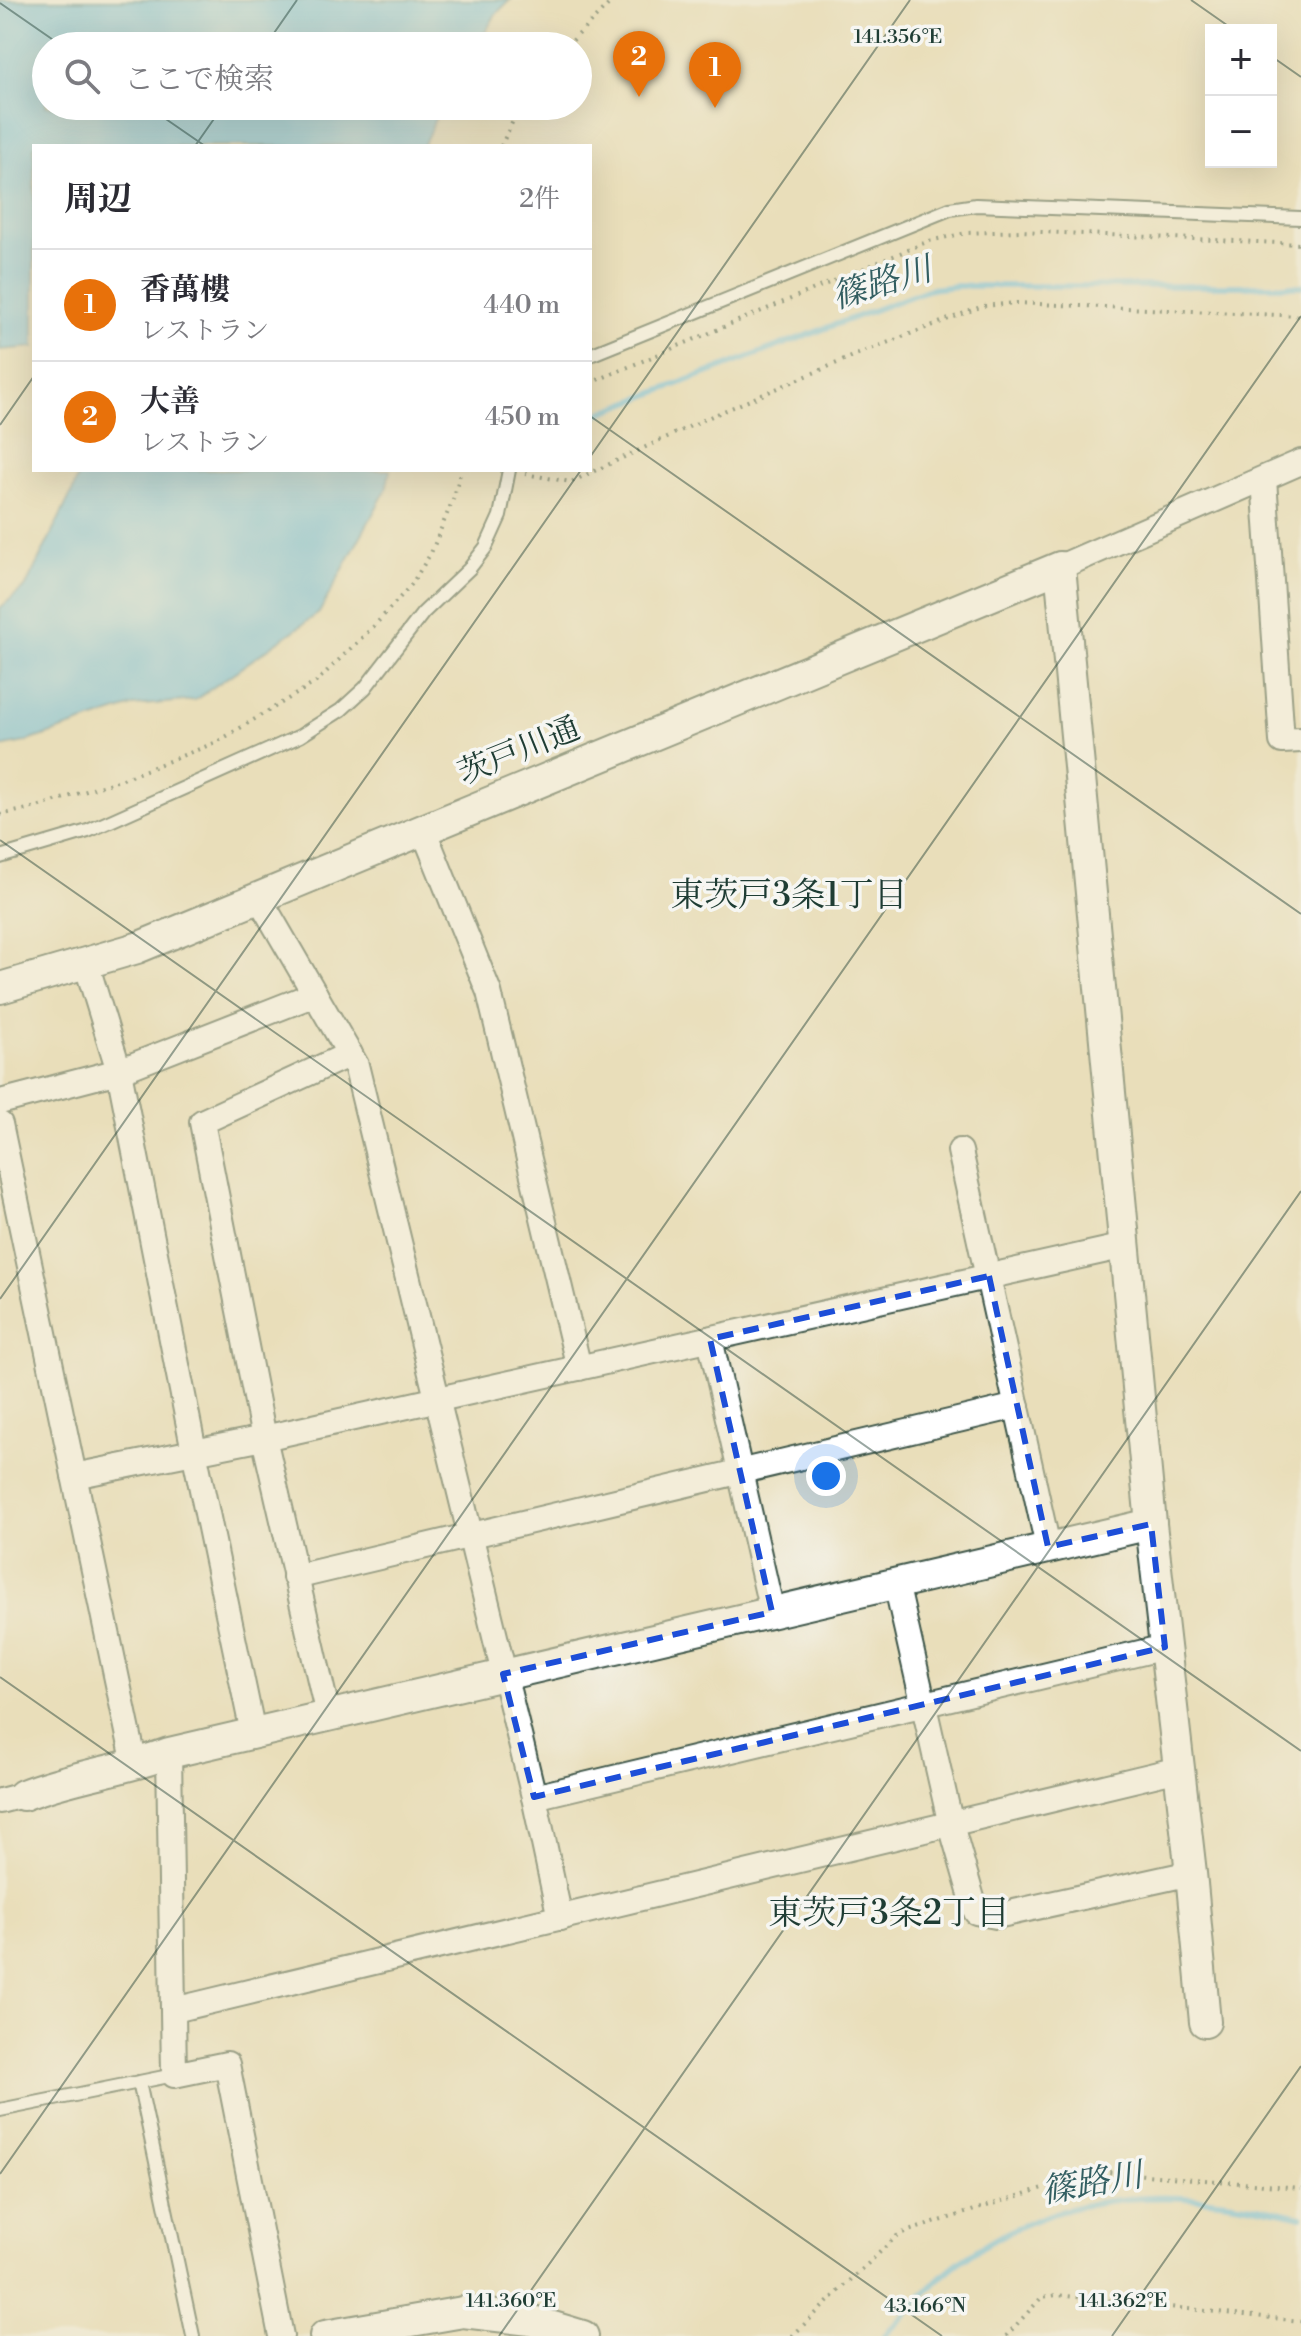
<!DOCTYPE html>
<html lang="ja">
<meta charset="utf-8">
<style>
:root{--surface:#fff;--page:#f2f2f3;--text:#2b2b33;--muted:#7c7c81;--line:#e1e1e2;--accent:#111827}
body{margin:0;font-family:"Libre Bodoni","Noto Serif JP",serif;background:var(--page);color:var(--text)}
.controls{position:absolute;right:24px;top:24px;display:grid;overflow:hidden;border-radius:0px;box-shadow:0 8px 32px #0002}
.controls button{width:72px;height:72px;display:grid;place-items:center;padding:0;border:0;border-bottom:2px solid var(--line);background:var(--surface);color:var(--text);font:40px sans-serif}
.you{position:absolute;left:826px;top:1476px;width:28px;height:28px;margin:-20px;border:6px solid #fff;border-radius:50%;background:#1a73e8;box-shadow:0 0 0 12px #1a73e833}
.badge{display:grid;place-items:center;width:52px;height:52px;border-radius:50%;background:var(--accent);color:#fff;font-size:26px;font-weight:700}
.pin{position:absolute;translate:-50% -66px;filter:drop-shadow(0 2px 4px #0008)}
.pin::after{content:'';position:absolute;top:42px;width:28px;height:24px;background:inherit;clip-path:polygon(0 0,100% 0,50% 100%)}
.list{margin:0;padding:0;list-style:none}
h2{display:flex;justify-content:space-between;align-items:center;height:104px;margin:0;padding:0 32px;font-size:34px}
h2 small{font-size:26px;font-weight:400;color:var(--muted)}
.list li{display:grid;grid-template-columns:52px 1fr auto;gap:24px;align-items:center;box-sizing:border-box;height:112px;padding:0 32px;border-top:2px solid var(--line)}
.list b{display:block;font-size:30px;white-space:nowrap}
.list p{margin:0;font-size:26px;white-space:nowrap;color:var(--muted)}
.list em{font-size:26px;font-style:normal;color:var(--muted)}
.icon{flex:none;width:44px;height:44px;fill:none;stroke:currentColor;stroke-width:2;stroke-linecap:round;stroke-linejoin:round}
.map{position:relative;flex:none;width:1301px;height:2336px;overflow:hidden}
.search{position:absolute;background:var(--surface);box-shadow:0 8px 32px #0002;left:32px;top:32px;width:560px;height:88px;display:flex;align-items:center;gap:20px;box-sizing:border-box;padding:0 28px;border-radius:44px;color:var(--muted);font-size:30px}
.panel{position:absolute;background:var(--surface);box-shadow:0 8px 32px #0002;left:32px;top:144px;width:560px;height:328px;border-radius:0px}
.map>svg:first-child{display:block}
.water{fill:#6abfe7;stroke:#447e8e;stroke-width:2}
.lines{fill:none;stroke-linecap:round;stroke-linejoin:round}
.stream{stroke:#6abfe7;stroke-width:6}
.service-casing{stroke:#3d5548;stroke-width:16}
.minor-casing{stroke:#3d5548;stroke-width:28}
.tertiary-casing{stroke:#3d5548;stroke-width:34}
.path{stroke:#3d5548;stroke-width:4;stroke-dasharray:2 6;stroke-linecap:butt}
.service{stroke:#fff;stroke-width:12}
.minor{stroke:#fff;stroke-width:24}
.tertiary{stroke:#fff;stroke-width:30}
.marked{fill:none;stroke:#1d4ed8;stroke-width:6;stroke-dasharray:16 10;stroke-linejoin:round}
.ticks{fill:none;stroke:#1f3d34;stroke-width:2;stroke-opacity:0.45}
.labels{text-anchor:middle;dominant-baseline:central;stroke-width:7;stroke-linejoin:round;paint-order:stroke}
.street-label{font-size:32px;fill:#1f3d34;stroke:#f6f6f2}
.water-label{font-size:34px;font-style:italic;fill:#325e61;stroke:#f6f6f2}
.neighbourhood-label{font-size:34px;fill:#1f3d34;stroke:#f6f6f2}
.ticks-label{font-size:20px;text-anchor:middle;fill:#1f3d34;stroke:#f6f6f2;stroke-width:7;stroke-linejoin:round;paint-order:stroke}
</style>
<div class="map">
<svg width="1301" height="2336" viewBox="0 0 1301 2336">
<rect width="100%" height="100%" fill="#f6f6f2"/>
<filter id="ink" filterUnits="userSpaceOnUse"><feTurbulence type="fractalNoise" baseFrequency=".0125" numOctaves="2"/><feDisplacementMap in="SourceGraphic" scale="16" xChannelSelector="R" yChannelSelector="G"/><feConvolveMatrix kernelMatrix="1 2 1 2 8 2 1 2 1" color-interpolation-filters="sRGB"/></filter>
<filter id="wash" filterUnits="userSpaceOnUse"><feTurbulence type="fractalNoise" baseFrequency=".006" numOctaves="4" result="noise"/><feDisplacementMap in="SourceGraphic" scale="32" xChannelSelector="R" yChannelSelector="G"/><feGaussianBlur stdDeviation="1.8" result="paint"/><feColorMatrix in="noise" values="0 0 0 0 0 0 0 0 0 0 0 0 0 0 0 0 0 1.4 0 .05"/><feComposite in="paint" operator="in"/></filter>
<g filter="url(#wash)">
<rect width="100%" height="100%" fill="#e9deba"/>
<g class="water">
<path d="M0 0H510L496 14 477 46H46V106H441L423 146H34V347L0 350Z"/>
<path d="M80 470H390L386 490 319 613 195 700 133 706 25 742 0 747V608L26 586 73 490Z"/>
</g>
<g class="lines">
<g class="stream">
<path d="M590 417 930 289 956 286H1301"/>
<path d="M884 2336C911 2311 932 2281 962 2260 1066 2185 1182 2187 1301 2216"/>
</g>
</g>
</g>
<g filter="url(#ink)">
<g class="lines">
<defs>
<g id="service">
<path d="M590 355 950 209 976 205 1301 218"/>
<path d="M0 857 88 831 300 736 341 710 365 688 423 613 469 569 486 547 500 516 509 470"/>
<path d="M139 2082 193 2336"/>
<path d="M0 2110 174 2075"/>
</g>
<g id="minor">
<path d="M1264 479 1282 741 1301 740"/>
<path d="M1060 567 1301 462"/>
<path d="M423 829 489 992 579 1368"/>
<path d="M258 896 356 1065 534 1797 560 1918"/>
<path d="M86 963 119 1071 194 1451 253 1733"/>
<path d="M0 1102 119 1071 315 994"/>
<path d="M0 1124 135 1765"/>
<path d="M960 1151 1048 1547"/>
<path d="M710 1339 772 1612"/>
<path d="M74 1476 264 1438 1125 1246"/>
<path d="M295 1577 1017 1406"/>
<path d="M896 1583 951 1825 976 1912 996 1916 1191 1873"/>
<path d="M328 1715 264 1438 202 1122 350 1054"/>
<path d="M169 1753 174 2075 227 2064 281 2336"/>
<path d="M534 1797 1165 1647"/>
<path d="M0 1801 23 1795"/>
<path d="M174 2010 1179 1769"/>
</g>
<g id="tertiary">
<path d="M0 988 137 948 1060 567 1151 1524 1191 1873 1205 2022"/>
<path d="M23 1795C70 1776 121 1771 169 1753L1151 1524"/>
<path d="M325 2336 463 2312 530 2320 583 2336"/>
</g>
</defs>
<use href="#service" class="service-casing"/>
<use href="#minor" class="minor-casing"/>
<use href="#tertiary" class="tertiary-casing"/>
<g class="path">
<path d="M567 46 613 0"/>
<path d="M501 146 520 106"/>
<path d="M590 383 929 241 966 233 1020 231 1301 244"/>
<path d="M525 474 571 482 712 416 863 352 983 306 1016 303 1301 316"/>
<path d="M0 815 37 807 123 779 217 742 316 682 374 626 411 585 431 553 454 497 461 470"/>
<path d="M792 2336 899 2234 1097 2171 1301 2188"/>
<path d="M1006 2336 1042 2297 1057 2295 1301 2321"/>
</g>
<use href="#service" class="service"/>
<use href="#minor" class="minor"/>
<use href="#tertiary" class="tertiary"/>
</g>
</g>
<path d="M0 0H1301V2336H0ZM989 1276 1048 1547 1151 1524 1165 1647 534 1797 503 1674 772 1612 710 1339Z" fill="#e9deba" fill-opacity=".55" fill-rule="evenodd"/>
<path class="marked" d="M989 1276 1048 1547 1151 1524 1165 1647 534 1797 503 1674 772 1612 710 1339Z"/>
<path class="ticks" d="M1191 0 1234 30M0 3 62 46M265 46 297 0M1271 56 1301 77M147 106 205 146M195 146 223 106M590 416 1301 914M0 425 34 376M590 457 910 0M0 840 1301 1751M0 1299 581 470M0 1677 942 2336M0 2174 1301 316M499 2336 1301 1191M1112 2336 1301 2066"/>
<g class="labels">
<g class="street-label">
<text transform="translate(519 751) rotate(-22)">茨戸川通</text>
</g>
<g class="water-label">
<text transform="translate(882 284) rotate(-17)">篠路川</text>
<text transform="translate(1092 2184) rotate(-10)">篠路川</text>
</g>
<g class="neighbourhood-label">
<text x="789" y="896">東茨戸3条1丁目</text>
<text x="889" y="1914">東茨戸3条2丁目</text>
</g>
</g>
<g class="ticks-label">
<text x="898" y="43">141.356°E</text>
<text x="511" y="2307">141.360°E</text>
<text x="1123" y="2307">141.362°E</text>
<text x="925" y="2312">43.166°N</text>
</g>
</svg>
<div class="controls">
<button>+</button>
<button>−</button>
</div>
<div class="you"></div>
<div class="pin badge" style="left:715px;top:108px;background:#e8710a">1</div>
<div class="pin badge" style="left:639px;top:97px;background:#e8710a">2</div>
<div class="search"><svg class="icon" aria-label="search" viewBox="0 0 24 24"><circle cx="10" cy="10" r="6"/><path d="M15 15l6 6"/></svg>ここで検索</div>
<section class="panel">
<h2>周辺<small>2件</small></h2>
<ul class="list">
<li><span class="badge" style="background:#e8710a">1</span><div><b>香萬樓</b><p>レストラン</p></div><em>440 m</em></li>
<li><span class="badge" style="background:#e8710a">2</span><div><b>大善</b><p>レストラン</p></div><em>450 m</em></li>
</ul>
</section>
</div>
